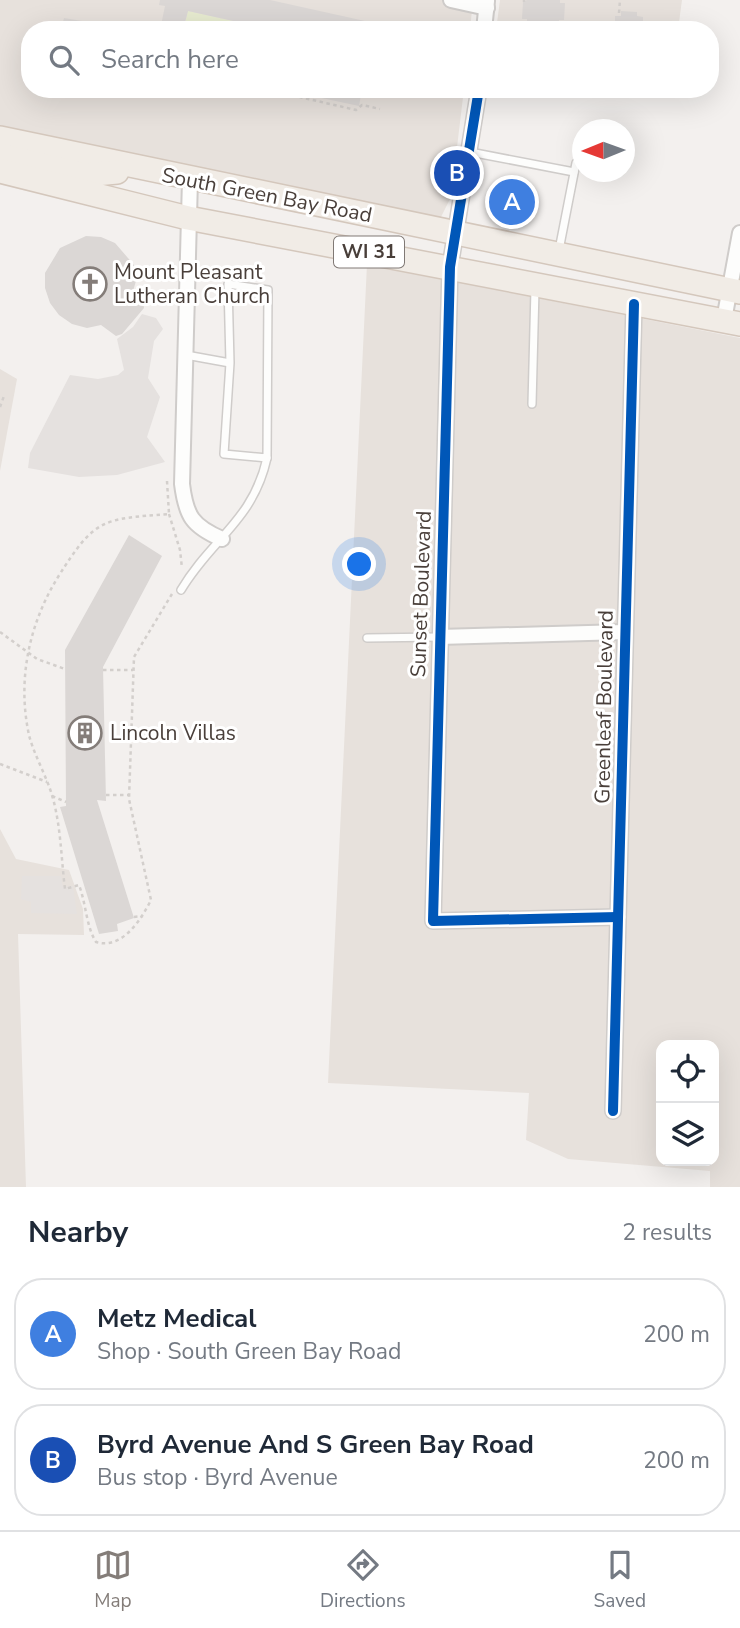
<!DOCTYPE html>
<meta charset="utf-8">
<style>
:root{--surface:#fff;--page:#f6f6f7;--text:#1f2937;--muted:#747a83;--line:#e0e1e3;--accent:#847d79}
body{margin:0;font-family:"Nunito Sans",sans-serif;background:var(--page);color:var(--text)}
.controls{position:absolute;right:21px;bottom:21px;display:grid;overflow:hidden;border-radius:14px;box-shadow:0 7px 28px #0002}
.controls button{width:63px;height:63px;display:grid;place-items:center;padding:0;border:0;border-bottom:2px solid var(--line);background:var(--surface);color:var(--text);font:35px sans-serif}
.compass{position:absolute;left:572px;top:119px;width:63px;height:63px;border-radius:50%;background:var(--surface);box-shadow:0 7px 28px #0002;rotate:269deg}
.you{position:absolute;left:360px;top:565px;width:24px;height:24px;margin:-18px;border:5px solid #fff;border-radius:50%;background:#1a73e8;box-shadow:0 0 0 10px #1a73e833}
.badge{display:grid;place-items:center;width:46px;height:46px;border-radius:50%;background:var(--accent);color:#fff;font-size:23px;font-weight:700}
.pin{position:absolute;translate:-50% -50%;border:4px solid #fff;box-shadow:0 2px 7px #0006}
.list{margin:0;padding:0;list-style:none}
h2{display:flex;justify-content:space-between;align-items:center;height:91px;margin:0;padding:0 28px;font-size:30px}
h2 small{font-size:23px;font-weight:400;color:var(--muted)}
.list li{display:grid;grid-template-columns:46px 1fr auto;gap:21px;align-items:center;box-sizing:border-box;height:112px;margin:0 14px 14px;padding:0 14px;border:2px solid var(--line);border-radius:28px}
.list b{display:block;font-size:26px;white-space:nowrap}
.list p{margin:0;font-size:23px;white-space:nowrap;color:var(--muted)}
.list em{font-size:23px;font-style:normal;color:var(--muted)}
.icon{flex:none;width:38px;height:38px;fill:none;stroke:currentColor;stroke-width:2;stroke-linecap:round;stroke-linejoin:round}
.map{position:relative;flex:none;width:740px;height:1187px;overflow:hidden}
.search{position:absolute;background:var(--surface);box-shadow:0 7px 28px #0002;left:21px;right:21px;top:21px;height:77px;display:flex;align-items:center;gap:18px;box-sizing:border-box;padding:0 24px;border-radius:28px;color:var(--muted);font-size:26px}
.sheet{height:343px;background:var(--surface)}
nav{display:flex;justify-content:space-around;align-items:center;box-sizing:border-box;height:98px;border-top:2px solid var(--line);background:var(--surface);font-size:19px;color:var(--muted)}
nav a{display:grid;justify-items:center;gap:4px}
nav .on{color:var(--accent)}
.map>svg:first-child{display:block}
.residential{fill:#e7e1dc;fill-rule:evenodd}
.green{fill:#e7ebd0}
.parking{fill:#e5e1df}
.building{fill:#dbd7d5}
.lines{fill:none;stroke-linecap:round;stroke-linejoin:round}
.lane-casing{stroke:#cfccca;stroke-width:10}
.street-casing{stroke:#cfccca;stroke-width:18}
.primary-casing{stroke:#d4c7bc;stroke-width:26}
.path{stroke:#d3cfcc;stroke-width:2.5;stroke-dasharray:3.5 3.5;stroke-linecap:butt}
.lane{stroke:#fdfdfc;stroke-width:7}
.street{stroke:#fdfdfc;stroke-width:14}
.primary{stroke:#f1ece6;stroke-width:23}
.cycleway-casing{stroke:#fff;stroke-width:15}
.cycleway{stroke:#0057b8;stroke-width:10}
.labels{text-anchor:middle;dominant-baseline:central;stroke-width:6;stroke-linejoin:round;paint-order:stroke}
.shield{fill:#fff;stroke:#807975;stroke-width:2}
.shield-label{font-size:19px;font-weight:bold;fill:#493f3a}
.street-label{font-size:21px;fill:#493f3a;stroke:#fff}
.poi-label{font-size:21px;fill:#493f3a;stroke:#fff;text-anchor:start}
</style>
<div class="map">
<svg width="740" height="1187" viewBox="0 0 740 1187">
<rect width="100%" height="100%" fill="#f3f0ee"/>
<g class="residential">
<path d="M0 0H473L470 30H30V89H464L451 197 440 219 156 162 0 126Z"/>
<path d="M500 0H682L678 30H496Z"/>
<path d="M367 264 740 338V1187H710V1171L568 1159 526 1140 529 1093 328 1083ZM661 1045H714V1161H661Z"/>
<path d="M0 369 17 379 0 471Z"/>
<path d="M0 829 16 859 69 870 83 909 84 935 18 934 26 1187H0Z"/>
</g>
<path class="green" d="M188 11 256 26 255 30H183Z"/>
<g class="parking">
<path d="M142 314 156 318 163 329 154 341 148 378 160 397 147 437 165 462 117 475 79 477 28 468 30 453 70 375 98 379 118 375 124 370 117 339 133 327Z"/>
<path d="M22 876H61L63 887 73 886 77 914 31 913V902L21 899Z"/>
</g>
<g class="building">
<path d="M160 0H270L383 25 382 30H255L256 26 188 11 183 30H160L165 6 159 5Z"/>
<path d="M527 0H560V3H565L564 20H559V27L527 26V19H522L523 2Z"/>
<path d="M621 11 637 12V16L643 17V30H615V16H621Z"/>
<path d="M64 18 100 24 99 30H61Z"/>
<path d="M303 89H362L359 106 303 94Z"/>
<path d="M500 188 527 194 523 212 495 208Z"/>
<path d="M86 236 101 237 115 243 134 265 136 281 133 291 143 300 144 308 122 334 116 336 101 325 87 328 72 324 59 315 50 303 45 288V273L60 248Z"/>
<path d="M129 535 162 556 103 667 106 801 97 800 134 918 117 924 118 931 99 934 60 807 66 806 65 650Z"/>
</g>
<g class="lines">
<defs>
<g id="lane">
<path d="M470 152 574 172"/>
<path d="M559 250 576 163"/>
<path d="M186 355 230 363 224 454 267 458 268 290 228 284 230 363"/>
<path d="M532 404 535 289"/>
<path d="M181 590C211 539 253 521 267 458"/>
<path d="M367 638 439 637"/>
</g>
<g id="street">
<path d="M451 0 487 8"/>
<path d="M484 30 487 1"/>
<path d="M479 89 450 267 433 921 618 917"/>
<path d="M190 179 182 484C186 516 192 526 222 539"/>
<path d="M724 320 740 233"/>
<path d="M439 637 624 632"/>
<path d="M613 1111 634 304"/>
</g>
<g id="primary">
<path d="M0 138 740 292"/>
<path d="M0 155 85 175 117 172"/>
<path d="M0 171 188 218 740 324"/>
</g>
</defs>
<use href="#lane" class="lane-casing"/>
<use href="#street" class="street-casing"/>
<use href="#primary" class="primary-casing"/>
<g class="path">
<path d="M524 2V0"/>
<path d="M619 13 620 0"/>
<path d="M265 89 356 110 362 105 380 109"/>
<path d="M0 407 4 396"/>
<path d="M167 481 169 514C102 519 95 518 58 577 29 624 17 680 29 735 34 755 46 775 52 795 61 826 61 857 65 889L79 885C86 903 86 926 96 942 122 950 141 920 151 900L129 799 134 657 172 594"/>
<path d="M169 514 180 550 182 568"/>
<path d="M0 632 37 659 65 669"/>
<path d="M103 670H133"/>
<path d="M0 764 47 782"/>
<path d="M106 795H129"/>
<path d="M52 796 66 802"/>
<path d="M134 917 143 916"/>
</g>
<use href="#lane" class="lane"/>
<use href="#street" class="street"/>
<use href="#primary" class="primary"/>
<defs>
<g id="cycleway">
<path d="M479 89 450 267 433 921 618 917"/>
<path d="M613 1111 634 304"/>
</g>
</defs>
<use href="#cycleway" class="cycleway-casing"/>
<use href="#cycleway" class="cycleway"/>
</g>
<defs>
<symbol id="church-ring" viewBox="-11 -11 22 22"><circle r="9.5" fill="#fff" stroke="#847d79" stroke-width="1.5"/><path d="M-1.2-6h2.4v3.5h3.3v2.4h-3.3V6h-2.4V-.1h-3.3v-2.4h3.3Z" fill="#847d79"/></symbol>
<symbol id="building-ring" viewBox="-11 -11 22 22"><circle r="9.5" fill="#fff" stroke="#847d79" stroke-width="1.5"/><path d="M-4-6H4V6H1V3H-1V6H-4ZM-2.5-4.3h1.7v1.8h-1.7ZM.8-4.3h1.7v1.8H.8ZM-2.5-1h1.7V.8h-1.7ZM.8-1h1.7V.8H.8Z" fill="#847d79"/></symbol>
</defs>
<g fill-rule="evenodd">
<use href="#church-ring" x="71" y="265" width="38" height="38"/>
<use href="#building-ring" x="66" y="714" width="38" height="38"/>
</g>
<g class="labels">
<rect class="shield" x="334" y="236.5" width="70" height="31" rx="5"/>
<g class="shield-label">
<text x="369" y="252">WI 31</text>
</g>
<g class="street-label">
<text transform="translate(267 195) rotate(11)">South Green Bay Road</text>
<text transform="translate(421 594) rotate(-88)">Sunset Boulevard</text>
<text transform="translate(604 707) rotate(-89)">Greenleaf Boulevard</text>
</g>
<g class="poi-label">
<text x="114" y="272">Mount Pleasant<tspan x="114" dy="24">Lutheran Church</tspan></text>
<text x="110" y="733">Lincoln Villas</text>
</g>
</g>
</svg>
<div class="controls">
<button><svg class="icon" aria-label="locate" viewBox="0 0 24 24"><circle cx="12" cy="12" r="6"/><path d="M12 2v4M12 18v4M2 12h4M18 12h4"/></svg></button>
<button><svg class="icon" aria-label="layers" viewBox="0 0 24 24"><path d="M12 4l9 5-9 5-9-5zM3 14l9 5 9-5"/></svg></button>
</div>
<svg class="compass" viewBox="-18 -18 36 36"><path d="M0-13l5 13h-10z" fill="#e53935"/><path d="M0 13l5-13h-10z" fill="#747a83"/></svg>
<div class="you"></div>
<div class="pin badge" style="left:512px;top:202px;background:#3f7fe0">A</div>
<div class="pin badge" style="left:457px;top:173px;background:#1a4fb4">B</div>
<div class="search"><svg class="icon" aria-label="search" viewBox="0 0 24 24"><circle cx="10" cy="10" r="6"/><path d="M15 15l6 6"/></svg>Search here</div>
</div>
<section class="sheet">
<h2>Nearby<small>2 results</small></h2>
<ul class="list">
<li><span class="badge" style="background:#3f7fe0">A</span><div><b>Metz Medical</b><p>Shop · South Green Bay Road</p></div><em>200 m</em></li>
<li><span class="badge" style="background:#1a4fb4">B</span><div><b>Byrd Avenue And S Green Bay Road</b><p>Bus stop · Byrd Avenue</p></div><em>200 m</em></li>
</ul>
</section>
<nav>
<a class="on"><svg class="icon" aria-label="map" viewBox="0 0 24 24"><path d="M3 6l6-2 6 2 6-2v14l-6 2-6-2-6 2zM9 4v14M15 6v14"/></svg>Map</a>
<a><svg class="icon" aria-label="directions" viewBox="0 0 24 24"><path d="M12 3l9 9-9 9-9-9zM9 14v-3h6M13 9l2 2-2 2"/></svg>Directions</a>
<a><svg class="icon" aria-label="saved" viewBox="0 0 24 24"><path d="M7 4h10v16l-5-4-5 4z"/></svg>Saved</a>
</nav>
